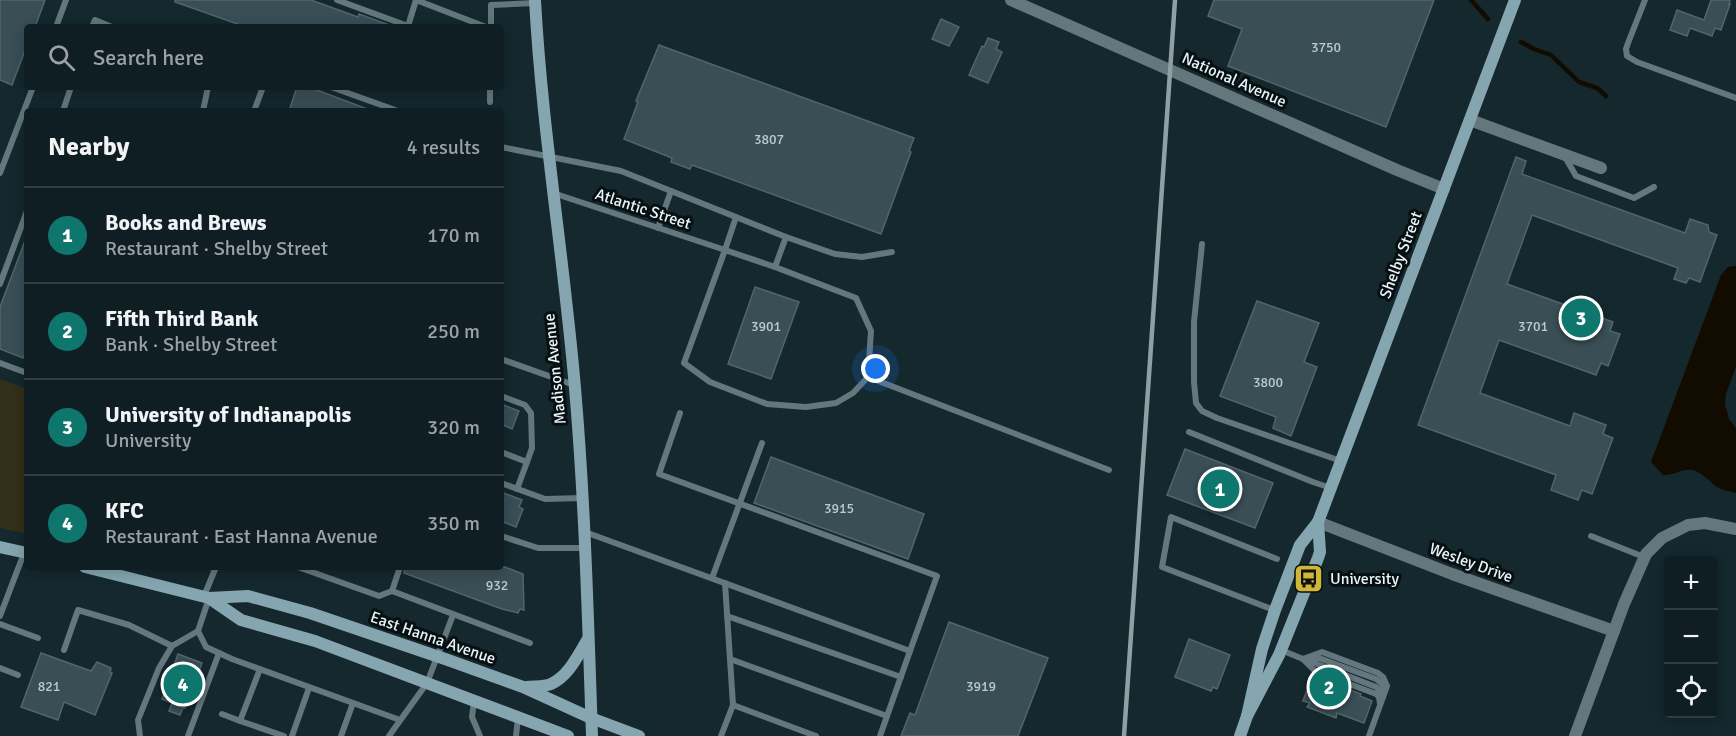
<!DOCTYPE html>
<meta charset="utf-8">
<style>
:root{--surface:#0f1e22;--page:#1d2b2f;--text:#f1f3f6;--muted:#9ba2a5;--line:#2f3c40;--accent:#0f766e}
body{margin:0;font-family:Signika,sans-serif;background:var(--page);color:var(--text)}
.controls{position:absolute;right:18px;bottom:18px;display:grid;overflow:hidden;border-radius:6px;box-shadow:0 3px 15px #0003}
.controls button{width:54px;height:54px;display:grid;place-items:center;padding:0;border:0;border-bottom:2px solid var(--line);background:var(--surface);color:var(--text);font:30px sans-serif}
.you{position:absolute;left:876px;top:369px;width:21px;height:21px;margin:-15px;border:4px solid #fff;border-radius:50%;background:#1a73e8;box-shadow:0 0 0 9px #1a73e833}
.badge{display:grid;place-items:center;width:39px;height:39px;border-radius:50%;background:var(--accent);color:#fff;font-size:20px;font-weight:700}
.pin{position:absolute;translate:-50% -50%;border:3px solid #fff;box-shadow:0 2px 6px #0006}
.list{margin:0;padding:0;list-style:none}
h2{display:flex;justify-content:space-between;align-items:center;height:78px;margin:0;padding:0 24px;font-size:26px}
h2 small{font-size:20px;font-weight:400;color:var(--muted)}
.list li{display:grid;grid-template-columns:39px 1fr auto;gap:18px;align-items:center;box-sizing:border-box;height:96px;padding:0 24px;border-top:2px solid var(--line)}
.list b{display:block;font-size:22px;white-space:nowrap}
.list p{margin:0;font-size:20px;white-space:nowrap;color:var(--muted)}
.list em{font-size:20px;font-style:normal;color:var(--muted)}
.icon{flex:none;width:33px;height:33px;fill:none;stroke:currentColor;stroke-width:2;stroke-linecap:round;stroke-linejoin:round}
.map{position:relative;flex:none;width:1736px;height:736px;overflow:hidden}
.search{position:absolute;background:var(--surface);box-shadow:0 3px 15px #0003;left:24px;top:24px;width:480px;height:66px;display:flex;align-items:center;gap:15px;box-sizing:border-box;padding:0 21px;border-radius:6px;color:var(--muted);font-size:22px}
.panel{position:absolute;background:var(--surface);box-shadow:0 3px 15px #0003;left:24px;top:108px;width:480px;height:462px;border-radius:6px}
.map>svg:first-child{display:block}
.green{fill:#342f18}
.water{fill:#120b00}
.lines{fill:none;stroke-linecap:round;stroke-linejoin:round}
.stream{stroke:#120b00;stroke-width:4.5}
.building{fill:#3a4e55;stroke:#50656c;stroke-width:1.5}
.service{stroke:#63777d;stroke-width:6}
.minor{stroke:#63777d;stroke-width:12}
.secondary{stroke:#85a6b0;stroke-width:12}
.rail{stroke:#909fa4;stroke-width:4.5}
.labels{text-anchor:middle;dominant-baseline:central;stroke-width:6;stroke-linejoin:round;paint-order:stroke}
.number-label{font-size:14px;fill:#bccacf}
.street-label{font-size:16px;fill:#e8f4f8;stroke:#070f12}
.poi-label{font-size:16px;fill:#e8f4f8;stroke:#070f12;text-anchor:start}
</style>
<div class="map">
<svg width="1736" height="736" viewBox="0 0 1736 736">
<rect width="100%" height="100%" fill="#14282e"/>
<path class="green" d="M0 379 27 389V534L0 528Z"/>
<path class="water" d="M1736 266V367L1726 394 1725 404 1729 419 1736 428V493C1730 491 1722 490 1717 487 1709 481 1703 473 1692 470 1682 468 1673 476 1663 475L1651 462 1721 275 1728 267Z"/>
<g class="lines">
<g class="stream">
<path d="M1471 0 1488 19"/>
<path d="M1521 42 1534 49 1551 55 1579 82 1597 88 1606 96"/>
</g>
</g>
<g class="building">
<path d="M0 0H45L35 27H27V45L12 85 0 80Z"/>
<path d="M175 0H311L358 17 359 14 392 26V27H246L175 2Z"/>
<path d="M1214 0H1434L1386 127 1228 66 1242 29 1208 16Z"/>
<path d="M1711 0H1730L1729 4H1730L1721 30 1715 28 1712 36 1690 28 1687 36 1670 30 1677 10 1704 20Z"/>
<path d="M941 19 959 27 949 46 932 39Z"/>
<path d="M988 38 999 42 996 49 1002 52 988 83 969 75 982 46 984 47Z"/>
<path d="M659 45 914 138 909 151 911 152 881 234 692 165 690 169 671 162 672 158 624 139 638 102 636 101Z"/>
<path d="M297 87H309L370 110V111H289Z"/>
<path d="M1516 157 1526 161 1522 174 1685 233 1690 219 1708 225 1709 232 1717 235 1700 282 1689 278 1686 283 1674 279 1678 268 1532 215 1507 284 1613 322 1610 331 1620 334 1608 366 1601 363 1596 375 1499 340 1480 393 1570 426 1574 413 1606 425 1603 434 1613 438 1592 494 1582 490 1578 500 1551 490 1556 475 1418 425Z"/>
<path d="M26 238H27V348L23 358 0 349V307Z"/>
<path d="M755 287 799 302 771 379 728 364Z"/>
<path d="M1257 301 1319 323 1304 362 1317 367 1291 436 1273 428 1276 417 1220 396Z"/>
<path d="M501 404 519 411 512 429 501 424Z"/>
<path d="M1185 449 1273 483 1255 528 1167 495Z"/>
<path d="M771 457 924 514 908 559 754 503Z"/>
<path d="M501 492 522 500 519 507 523 509 516 527 501 521Z"/>
<path d="M405 567H505L523 574 524 610 520 609 518 613 502 609 404 573Z"/>
<path d="M949 622 1048 658 1018 736H901L910 713 915 715Z"/>
<path d="M1189 639 1230 655 1217 689 1213 687 1211 691 1175 677Z"/>
<path d="M41 653 91 671 97 662 111 668 110 672 112 673 95 715 64 702 58 720 21 707Z"/>
<path d="M178 654 202 663 197 677 201 679 196 692 192 690 185 708H183L180 715 169 711 172 703 162 699Z"/>
<path d="M1312 676 1361 694 1360 696 1372 701 1364 723 1337 713 1336 718 1307 707 1310 703 1303 701Z"/>
</g>
<g class="lines">
<g class="service">
<path d="M337 0 408 26 416 0 486 27"/>
<path d="M1645 0 1628 43 1626 49 1627 56 1637 62 1736 98"/>
<path d="M56 27 66 0"/>
<path d="M92 27 95 20 112 27"/>
<path d="M491 27V5L535 3"/>
<path d="M331 87 398 111"/>
<path d="M490 102V87"/>
<path d="M63 111 71 87"/>
<path d="M203 111 208 87"/>
<path d="M254 111 263 87"/>
<path d="M501 147 621 171 786 237 835 254 862 257 892 252"/>
<path d="M1565 157 1576 176 1634 198 1654 187"/>
<path d="M0 173 33 87"/>
<path d="M553 193 725 250 736 217"/>
<path d="M658 228 671 191"/>
<path d="M786 237 775 267 856 298 871 331 868 377"/>
<path d="M1202 244 1194 322V382L1196 403 1202 411 1217 418 1341 461"/>
<path d="M775 267 725 250 684 363 710 382 767 404 806 407 836 403 853 393 868 377 1109 470"/>
<path d="M0 284 27 211"/>
<path d="M501 359 574 385"/>
<path d="M0 363 27 373"/>
<path d="M501 396 525 405 531 413 532 448 527 462"/>
<path d="M680 413 659 474 937 576 910 651"/>
<path d="M1189 432 1313 482 1331 488"/>
<path d="M501 452 527 462 517 489"/>
<path d="M501 483 545 499 583 498"/>
<path d="M585 532 910 651 880 736"/>
<path d="M501 536 538 548H585"/>
<path d="M1591 536 1644 557"/>
<path d="M298 567 379 596 392 591"/>
<path d="M400 567 392 591 530 643"/>
<path d="M712 578 762 443"/>
<path d="M204 596 216 567"/>
<path d="M209 598 198 631 206 647 232 659 400 720"/>
<path d="M1274 610 1162 567 1171 517 1277 559"/>
<path d="M0 616 24 553"/>
<path d="M727 616 901 677"/>
<path d="M0 624 38 638"/>
<path d="M64 650 78 610 129 625 172 646"/>
<path d="M1281 650 1303 659 1322 652 1378 673 1383 677 1387 686 1369 736"/>
<path d="M1310 658H1319L1376 679 1381 683 1385 691"/>
<path d="M730 659 887 716"/>
<path d="M1303 659 1315 671 1376 694 1379 697 1380 704"/>
<path d="M1307 660 1376 687 1382 693 1383 697"/>
<path d="M0 668 18 675"/>
<path d="M260 669 240 721 284 736"/>
<path d="M474 701 472 717 480 736"/>
<path d="M733 705 816 736"/>
<path d="M222 714 240 721"/>
<path d="M140 736 138 720 159 668 172 646 198 631"/>
<path d="M188 736 219 653"/>
<path d="M292 736 309 688"/>
<path d="M341 736 353 703"/>
<path d="M389 736 427 683 453 615"/>
<path d="M516 736 518 718"/>
<path d="M721 736 733 705 725 583"/>
</g>
<g class="minor">
<path d="M1011 0 1397 170 1444 189"/>
<path d="M1470 120 1601 168"/>
<path d="M1318 522 1452 574 1614 631"/>
<path d="M1575 736 1624 604 1646 554 1662 538 1688 525 1705 523 1736 529"/>
</g>
<g class="secondary">
<path d="M535 0C542 130 564 258 575 388 585 504 588 620 592 736"/>
<path d="M0 547 27 553"/>
<path d="M85 567 209 598 248 596 310 613 448 660 523 687 591 718 639 736"/>
<path d="M209 598 241 620 315 641 568 736"/>
<path d="M527 687C535 686 544 687 551 684 569 676 578 655 588 639"/>
<path d="M1247 716 1262 649 1275 610 1300 545 1318 522 1515 0"/>
<path d="M1240 736 1247 716 1279 655 1318 558 1320 552 1318 522"/>
</g>
<path class="rail" d="M1124 736 1175 0"/>
</g>
<defs>
<symbol id="bus-square" viewBox="-11 -11 22 22"><rect x="-9" y="-9" width="18" height="18" rx="4" fill="#d1b736" stroke="#070f12"/><path d="M-5-6H5V4H4V6H2V4H-2V6H-4V4H-5ZM-3.5-4V0h7V-4ZM-3.5 1.2v1.5H-2V1.2ZM2 1.2v1.5H3.5V1.2Z" fill="#111"/></symbol>
</defs>
<g fill-rule="evenodd">
<use href="#bus-square" x="1292" y="562" width="33" height="33"/>
</g>
<g class="labels">
<g class="number-label">
<text x="1326" y="47">3750</text>
<text x="769" y="139">3807</text>
<text x="766" y="326">3901</text>
<text x="1533" y="326">3701</text>
<text x="1268" y="382">3800</text>
<text x="839" y="508">3915</text>
<text x="497" y="585">932</text>
<text x="49" y="686">821</text>
<text x="981" y="686">3919</text>
</g>
<g class="street-label">
<text transform="translate(1234 80) rotate(24)">National Avenue</text>
<text transform="translate(643 209) rotate(18)">Atlantic Street</text>
<text transform="translate(1401 255) rotate(-69)">Shelby Street</text>
<text transform="translate(555 369) rotate(-96)">Madison Avenue</text>
<text transform="translate(1471 563) rotate(20)">Wesley Drive</text>
<text transform="translate(433 638) rotate(19)">East Hanna Avenue</text>
</g>
<g class="poi-label">
<text x="1330" y="579">University</text>
</g>
</g>
</svg>
<div class="controls">
<button>+</button>
<button>−</button>
<button><svg class="icon" aria-label="locate" viewBox="0 0 24 24"><circle cx="12" cy="12" r="6"/><path d="M12 2v4M12 18v4M2 12h4M18 12h4"/></svg></button>
</div>
<div class="you"></div>
<div class="pin badge" style="left:1220px;top:489px">1</div>
<div class="pin badge" style="left:1329px;top:687px">2</div>
<div class="pin badge" style="left:1581px;top:318px">3</div>
<div class="pin badge" style="left:183px;top:684px">4</div>
<div class="search"><svg class="icon" aria-label="search" viewBox="0 0 24 24"><circle cx="10" cy="10" r="6"/><path d="M15 15l6 6"/></svg>Search here</div>
<section class="panel">
<h2>Nearby<small>4 results</small></h2>
<ul class="list">
<li><span class="badge">1</span><div><b>Books and Brews</b><p>Restaurant · Shelby Street</p></div><em>170 m</em></li>
<li><span class="badge">2</span><div><b>Fifth Third Bank</b><p>Bank · Shelby Street</p></div><em>250 m</em></li>
<li><span class="badge">3</span><div><b>University of Indianapolis</b><p>University</p></div><em>320 m</em></li>
<li><span class="badge">4</span><div><b>KFC</b><p>Restaurant · East Hanna Avenue</p></div><em>350 m</em></li>
</ul>
</section>
</div>
